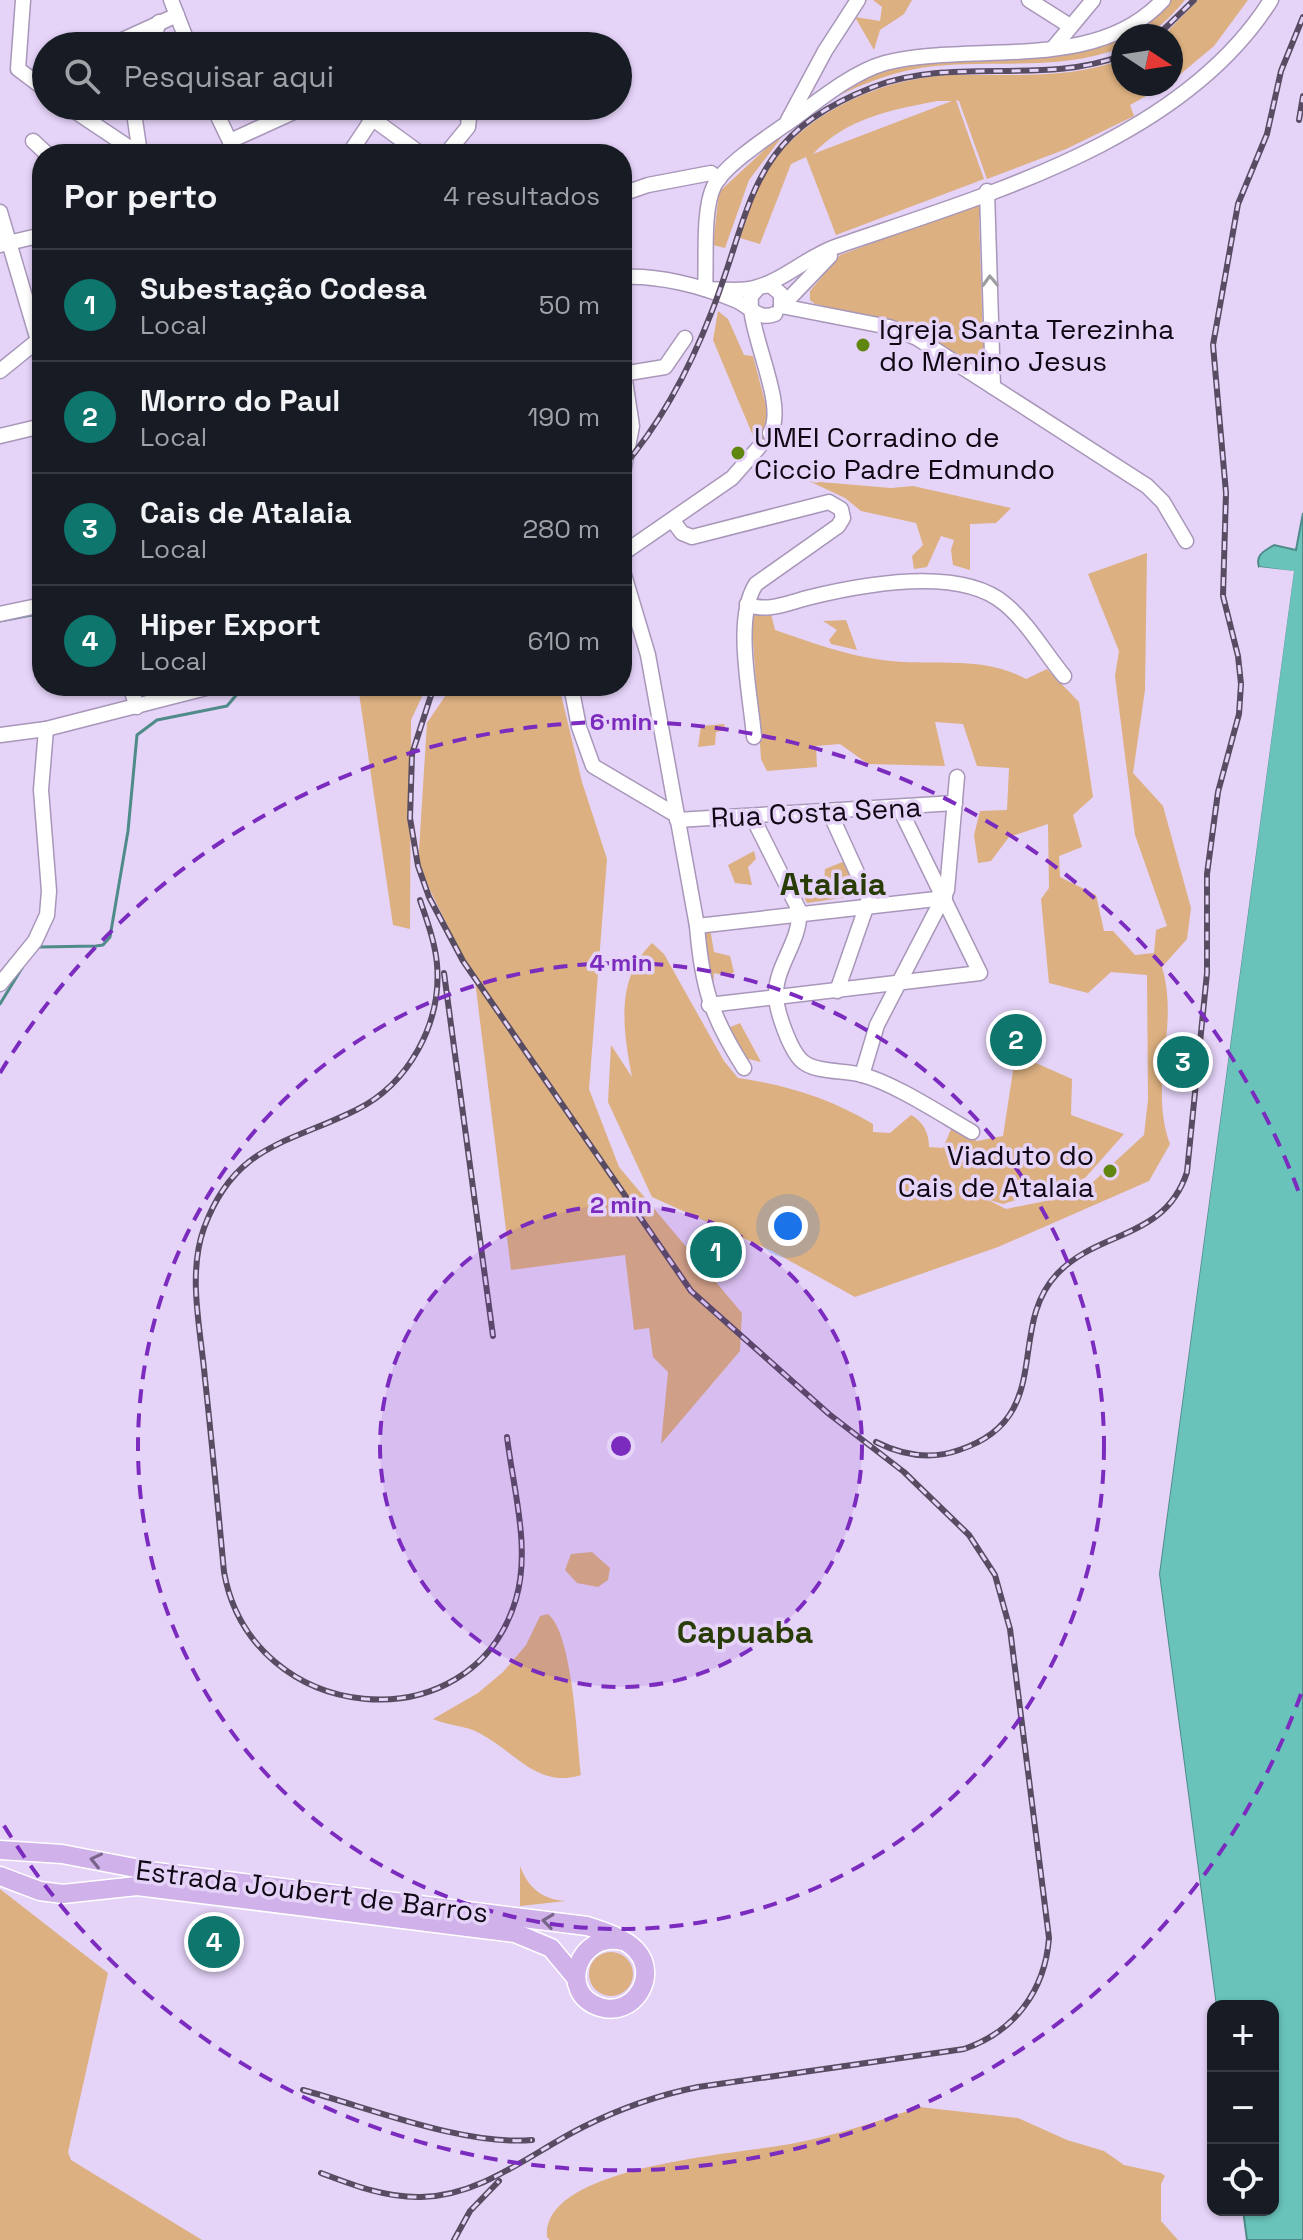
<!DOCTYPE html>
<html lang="pt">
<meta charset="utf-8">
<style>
:root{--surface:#171b24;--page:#20242c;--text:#f1f3f6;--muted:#9ea1a6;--line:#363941;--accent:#0f766e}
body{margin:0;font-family:"Space Grotesk",sans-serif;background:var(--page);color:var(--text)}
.controls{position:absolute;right:24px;bottom:24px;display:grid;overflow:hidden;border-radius:16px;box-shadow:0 2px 6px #0004}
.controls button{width:72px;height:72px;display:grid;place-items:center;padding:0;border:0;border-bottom:2px solid var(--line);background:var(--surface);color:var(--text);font:40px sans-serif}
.compass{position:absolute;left:1111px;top:24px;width:72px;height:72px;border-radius:50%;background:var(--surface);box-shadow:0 2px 6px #0004;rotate:102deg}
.you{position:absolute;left:788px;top:1226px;width:28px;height:28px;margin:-20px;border:6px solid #fff;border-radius:50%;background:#1a73e8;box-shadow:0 0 0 12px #1a73e833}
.badge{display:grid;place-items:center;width:52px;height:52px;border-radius:50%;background:var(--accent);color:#fff;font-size:26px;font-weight:700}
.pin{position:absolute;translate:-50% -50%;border:4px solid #fff;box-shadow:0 2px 8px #0006}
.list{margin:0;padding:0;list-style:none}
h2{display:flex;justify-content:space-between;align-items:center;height:104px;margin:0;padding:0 32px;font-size:34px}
h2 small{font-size:26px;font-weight:400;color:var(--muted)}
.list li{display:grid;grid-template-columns:52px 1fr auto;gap:24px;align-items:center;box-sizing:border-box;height:112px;padding:0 32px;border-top:2px solid var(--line)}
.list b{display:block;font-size:30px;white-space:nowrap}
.list p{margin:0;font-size:26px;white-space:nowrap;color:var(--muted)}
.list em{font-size:26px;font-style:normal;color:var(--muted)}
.icon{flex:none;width:44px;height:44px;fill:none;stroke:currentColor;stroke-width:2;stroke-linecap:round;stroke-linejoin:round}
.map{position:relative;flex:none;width:1303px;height:2240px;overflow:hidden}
.search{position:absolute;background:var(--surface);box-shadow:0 2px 6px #0004;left:32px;top:32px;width:600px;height:88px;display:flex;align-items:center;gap:20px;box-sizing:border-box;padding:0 28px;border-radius:44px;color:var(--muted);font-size:30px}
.panel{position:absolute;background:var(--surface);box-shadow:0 2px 6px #0004;left:32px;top:144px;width:600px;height:552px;border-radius:32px}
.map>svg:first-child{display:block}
.green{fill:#dcb081;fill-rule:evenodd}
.water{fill:#69c3bb;stroke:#4e8b89;stroke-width:2}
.pier{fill:#e5d3f8}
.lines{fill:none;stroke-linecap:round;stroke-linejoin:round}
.stream{stroke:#4e8b89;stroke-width:3}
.minor-casing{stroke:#a897b9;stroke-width:17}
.major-casing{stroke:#fff;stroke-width:21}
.minor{stroke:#fff;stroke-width:14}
.major{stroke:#d0b1ea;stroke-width:18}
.rail-casing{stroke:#574c61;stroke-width:6}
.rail{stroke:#e5d3f8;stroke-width:3;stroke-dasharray:9;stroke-linecap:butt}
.oneway{stroke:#9f9ca1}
.oneway2{stroke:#79658a}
.ring{fill:none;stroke:#7b2cbf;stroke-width:4;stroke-dasharray:14 10}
.poi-dot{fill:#5f860e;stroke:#e5d3f8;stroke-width:3}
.labels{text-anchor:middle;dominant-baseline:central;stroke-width:7;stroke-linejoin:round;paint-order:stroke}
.poi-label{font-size:28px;fill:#0f0814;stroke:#e5d3f8;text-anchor:start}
.street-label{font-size:28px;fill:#0f0814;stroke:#e5d3f8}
.quarter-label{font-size:32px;font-weight:bold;fill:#293c06;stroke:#e5d3f8}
.centre{fill:#7b2cbf;stroke:#e5d3f8;stroke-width:4}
.ring-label{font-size:24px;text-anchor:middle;font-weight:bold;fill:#7b2cbf;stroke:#e5d3f8;stroke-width:7;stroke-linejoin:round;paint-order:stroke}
</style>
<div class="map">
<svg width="1303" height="2240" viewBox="0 0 1303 2240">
<rect width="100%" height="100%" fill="#e5d3f8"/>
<g class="green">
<path d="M873 0H912L904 14 880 30 874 50 855 17 880 21 882 7Z"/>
<path d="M1169 0H1185C1165 23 1154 36 1123 36V47C1063 71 998 60 935 66 899 70 868 81 836 97L887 66 1100 44Z"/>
<path d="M1198 0H1248L1214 46 1171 82V36H1163Z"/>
<path d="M1123 59V84H1168L1130 105 1134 116 1066 149 987 179 959 101 956 100 984 179 836 235 806 157 791 164 760 244 740 238C747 216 752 194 764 175 801 113 883 77 953 75 1009 74 1070 80 1123 59ZM937 101H952L813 154C847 118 890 110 937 101Z"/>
<path d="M790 126 749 180 725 248 713 245 719 192Z"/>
<path d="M983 202 986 209 979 218 983 340 989 344 988 377 906 326 815 304 810 300V291L840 255Z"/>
<path d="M718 311 728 319 744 355 753 356 774 436 765 449 756 443 713 340Z"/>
<path d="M809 481 891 488 913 486 1011 508 996 523 970 524V570L953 565 951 550 954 540 941 536 927 567 914 569 912 556 923 545 916 523 861 511 845 498Z"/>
<path d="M1147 553 1145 690 1133 773 1163 806 1191 908 1187 939 1162 967C1180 1027 1148 1085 1170 1144L1149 1181 998 1247 855 1297 772 1251 652 1197 608 1102 611 1045 632 1077C623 1030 615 979 652 943L664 954 724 1061 738 1078C787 1085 831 1099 873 1124V1132L890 1133 911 1115C924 1122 929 1134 929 1147L943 1148 952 1127 977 1141 1003 1136 1013 1071 1009 1059 1013 1053 1072 1079 1071 1115 1124 1134 1085 1178 1003 1204 986 1199 1006 1209 1080 1194 1144 1135 1148 1100 1147 975 1111 972 1088 993 1049 983 1041 899 1049 888 1048 824 1009 837 991 861 978 863 974 835 980 811 1007 810 1009 768 977 766 963 724 935 722 945 766 868 764 840 744 816 746 817 767 767 771 761 759 751 610 771 614 775 630C810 642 845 655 882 660 932 667 980 654 1026 679L1047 669 1079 702 1093 797 1073 815 1082 847 1059 856 1060 877 1096 895 1104 931H1113L1135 955 1154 953 1156 930 1167 926 1135 835 1115 676 1119 651 1088 574Z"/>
<path d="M846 620 857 650 831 644 829 640 837 630 823 621Z"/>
<path d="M358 686H427L411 720 410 929 393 925Z"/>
<path d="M452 686H559L582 782 607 859 589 1089 619 1167 742 1313 740 1351 661 1444 668 1372 653 1357 649 1328 634 1330 625 1255 511 1270 475 981 418 866 427 723Z"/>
<path d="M724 724 726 730 716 732 715 745 698 747 701 726Z"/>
<path d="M754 851 756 859 748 867 752 885 735 883 728 865Z"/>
<path d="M845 861 862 895 807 903 802 893 824 881 825 869Z"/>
<path d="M710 928 714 952 730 956 734 972 729 976 714 973 713 986 700 931Z"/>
<path d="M740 1023 761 1062 744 1058 726 1029Z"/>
<path d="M592 1552 610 1568 608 1580 598 1587 577 1583 565 1570 571 1554Z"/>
<path d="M548 1614C573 1634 577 1741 581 1775 538 1789 515 1752 481 1734 466 1725 448 1726 433 1719L478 1693 503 1672 526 1645 540 1616Z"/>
<path d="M520 1866C528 1888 543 1900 566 1901L520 1906Z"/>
<path d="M0 1889 108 1973 68 2152 71 2160 202 2240H0Z"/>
<circle cx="611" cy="1974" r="22"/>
<path d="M919 2107 1018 2118 1067 2140 1104 2151 1124 2165 1161 2173 1165 2176 1161 2184V2221L1178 2240H550L547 2237C541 2164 745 2154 795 2143 837 2135 879 2121 919 2107Z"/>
</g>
<path class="water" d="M1303 513V2240H1247L1243 2210H1273V2006H1216L1159 1574 1293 572 1259 567C1255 554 1265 551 1274 545L1296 550Z"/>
<path class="pier" d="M1259 567 1294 571 1159 1574 1216 2006 1213 2009 1155 1574 1289 575 1258 571Z"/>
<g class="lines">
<g class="stream">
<path d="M0 621 42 613"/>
<path d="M39 947 96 946 103 945 110 937 128 831 137 735 157 720 227 706 244 686"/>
<path d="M0 1004 22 968"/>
</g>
<defs>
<g id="minor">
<path d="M23 0 18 69 46 90"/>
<path d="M171 0 189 46"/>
<path d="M1029 0 1070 26"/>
<path d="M109 46 177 15"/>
<path d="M151 46 159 22"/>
<path d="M1054 47 1093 0"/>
<path d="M67 106 139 154"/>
<path d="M133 106 140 154"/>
<path d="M213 106 236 154"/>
<path d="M355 106 421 154"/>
<path d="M788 120 825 51 858 0"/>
<path d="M33 141 47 154"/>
<path d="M230 141 307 106"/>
<path d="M349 154 371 121"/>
<path d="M446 154 468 127 469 118 465 114"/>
<path d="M987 191 993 387"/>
<path d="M622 194 648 185 711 173 719 179"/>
<path d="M0 212 42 354"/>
<path d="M0 245 42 235"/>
<path d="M622 277C659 275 701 286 735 300 750 306 758 321 775 314"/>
<path d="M705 289C721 289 739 292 754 288 783 281 807 257 835 247 985 195 1183 141 1271 0"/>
<path d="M705 289C707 261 702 211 714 186 724 165 772 134 792 120 819 100 853 72 885 63 972 41 1095 74 1163 0"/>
<path d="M781 306 889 327 917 338 1147 486 1163 502 1186 541"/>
<path d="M781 307 830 256"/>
<path d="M0 371 42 337"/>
<path d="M622 374 665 367 685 338"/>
<path d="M770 433C788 405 747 332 751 296L759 287 770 285 781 294V306"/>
<path d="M0 436 42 426"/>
<path d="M622 478 632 426 624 374"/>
<path d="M673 521 682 533 692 537 829 502 841 509 843 518 838 526 756 584C733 619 751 696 754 737"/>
<path d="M622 554 732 478 760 446"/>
<path d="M622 568 648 655 697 926C702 987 711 1016 744 1068"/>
<path d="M747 604C766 613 788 603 807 598 860 585 959 565 1005 604 1028 623 1045 653 1064 676"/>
<path d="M0 614 42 605"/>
<path d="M130 686 137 707"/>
<path d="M571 686 579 727 593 766 676 815"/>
<path d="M0 735 46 729 214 686"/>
<path d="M829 811 869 899 837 991"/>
<path d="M752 816 799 910C802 938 777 964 776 992 775 1009 790 1050 802 1061 815 1073 846 1070 862 1075 894 1083 942 1115 972 1132"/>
<path d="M677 820 955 803"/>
<path d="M697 926 945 898"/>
<path d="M0 984 35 941 47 915 49 891 41 790 46 729"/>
<path d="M709 1005 980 973 899 807"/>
<path d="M862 1075 877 1025 947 890 957 777"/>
</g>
<g id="major">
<path d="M0 1850 62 1854 156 1872 587 1926C603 1931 625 1938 636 1950 660 1976 633 2018 600 2007 556 1993 579 1930 623 1941"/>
<path d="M0 1876 40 1891 63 1894 137 1886 515 1933 551 1948 576 1978"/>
</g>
</defs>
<use href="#minor" class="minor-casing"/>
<use href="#major" class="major-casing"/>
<use href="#minor" class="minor"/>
<use href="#major" class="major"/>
<defs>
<g id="rail">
<path d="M1157 36 1194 0"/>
<path d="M1299 120 1303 96"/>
<path d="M622 468C662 422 690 368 712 311 754 204 747 136 873 87 953 56 1043 86 1123 55"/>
<path d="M420 900C427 921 435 942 437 964 442 1023 409 1084 356 1110 288 1144 235 1144 204 1228 187 1275 201 1331 205 1379 212 1443 218 1508 224 1572 251 1725 472 1748 516 1599 531 1548 513 1488 507 1437"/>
<path d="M444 973 493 1336"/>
<path d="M876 1442C902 1455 931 1460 959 1450 1057 1418 1005 1329 1057 1274 1098 1230 1165 1240 1187 1172L1207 973V874L1218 792 1239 714 1241 684 1238 656 1223 596 1226 493 1213 345 1238 204 1267 134 1281 71 1303 17"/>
<path d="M303 2090C370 2108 464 2146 532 2140"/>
<path d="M321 2173C353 2185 386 2198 421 2197 482 2196 531 2153 583 2127 619 2109 658 2095 698 2087L964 2049C1014 2032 1045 1991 1049 1938L1010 1629 995 1575 969 1535 904 1472 829 1414 691 1291 463 961 429 897 418 866 410 818 412 754 434 686"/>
<path d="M454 2240 470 2211 499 2181"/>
</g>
</defs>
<use href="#rail" class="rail-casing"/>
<use href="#rail" class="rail"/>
</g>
<defs><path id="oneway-chevron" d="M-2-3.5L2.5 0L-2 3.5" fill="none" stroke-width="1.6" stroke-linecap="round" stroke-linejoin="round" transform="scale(2)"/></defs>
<use class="oneway" href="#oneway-chevron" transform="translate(990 281) rotate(-92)"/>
<g class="oneway2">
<use href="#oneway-chevron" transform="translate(96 1860) rotate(-167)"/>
<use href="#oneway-chevron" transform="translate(548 1921) rotate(-173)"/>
</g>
<circle cx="621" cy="1446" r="241" fill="#7b2cbf" fill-opacity=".12"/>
<g class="ring">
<circle cx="621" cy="1446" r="241"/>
<circle cx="621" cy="1446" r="483"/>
<path d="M1301 1694A724 724 0 0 1 0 1819M0 1073A724 724 0 0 1 1301 1198"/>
</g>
<g class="poi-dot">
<circle cx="863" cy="345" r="8"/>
<circle cx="738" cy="453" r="8"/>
<circle cx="1110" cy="1171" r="8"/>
</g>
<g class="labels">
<g class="poi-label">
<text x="879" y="329">Igreja Santa Terezinha<tspan x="879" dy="32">do Menino Jesus</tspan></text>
<text x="754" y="437">UMEI Corradino de<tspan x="754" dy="32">Ciccio Padre Edmundo</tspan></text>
<text x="1094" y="1155" text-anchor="end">Viaduto do<tspan x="1094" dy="32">Cais de Atalaia</tspan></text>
</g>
<g class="street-label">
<text transform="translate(816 812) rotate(-3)">Rua Costa Sena</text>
<text transform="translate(312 1891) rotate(7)">Estrada Joubert de Barros</text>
</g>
<g class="quarter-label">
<text x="833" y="884">Atalaia</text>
<text x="745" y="1632">Capuaba</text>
</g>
</g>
<circle cx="621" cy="1446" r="12" class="centre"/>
<g class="ring-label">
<text x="621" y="730">6 min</text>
<text x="621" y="971">4 min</text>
<text x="621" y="1213">2 min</text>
</g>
</svg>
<div class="controls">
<button>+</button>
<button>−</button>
<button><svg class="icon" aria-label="locate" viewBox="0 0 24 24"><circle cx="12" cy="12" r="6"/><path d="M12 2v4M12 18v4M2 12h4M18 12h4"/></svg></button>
</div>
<svg class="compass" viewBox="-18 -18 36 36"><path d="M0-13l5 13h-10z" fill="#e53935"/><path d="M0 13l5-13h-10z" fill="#9ea1a6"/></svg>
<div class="you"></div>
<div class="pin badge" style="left:716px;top:1252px">1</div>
<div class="pin badge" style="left:1016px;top:1040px">2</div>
<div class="pin badge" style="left:1183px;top:1062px">3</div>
<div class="pin badge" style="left:214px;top:1942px">4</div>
<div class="search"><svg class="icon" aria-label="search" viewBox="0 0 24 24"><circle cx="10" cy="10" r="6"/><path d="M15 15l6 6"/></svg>Pesquisar aqui</div>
<section class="panel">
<h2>Por perto<small>4 resultados</small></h2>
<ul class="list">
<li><span class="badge">1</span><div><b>Subestação Codesa</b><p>Local</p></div><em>50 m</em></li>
<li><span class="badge">2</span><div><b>Morro do Paul</b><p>Local</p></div><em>190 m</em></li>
<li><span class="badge">3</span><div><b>Cais de Atalaia</b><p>Local</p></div><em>280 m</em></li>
<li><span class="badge">4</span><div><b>Hiper Export</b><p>Local</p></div><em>610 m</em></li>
</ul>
</section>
</div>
